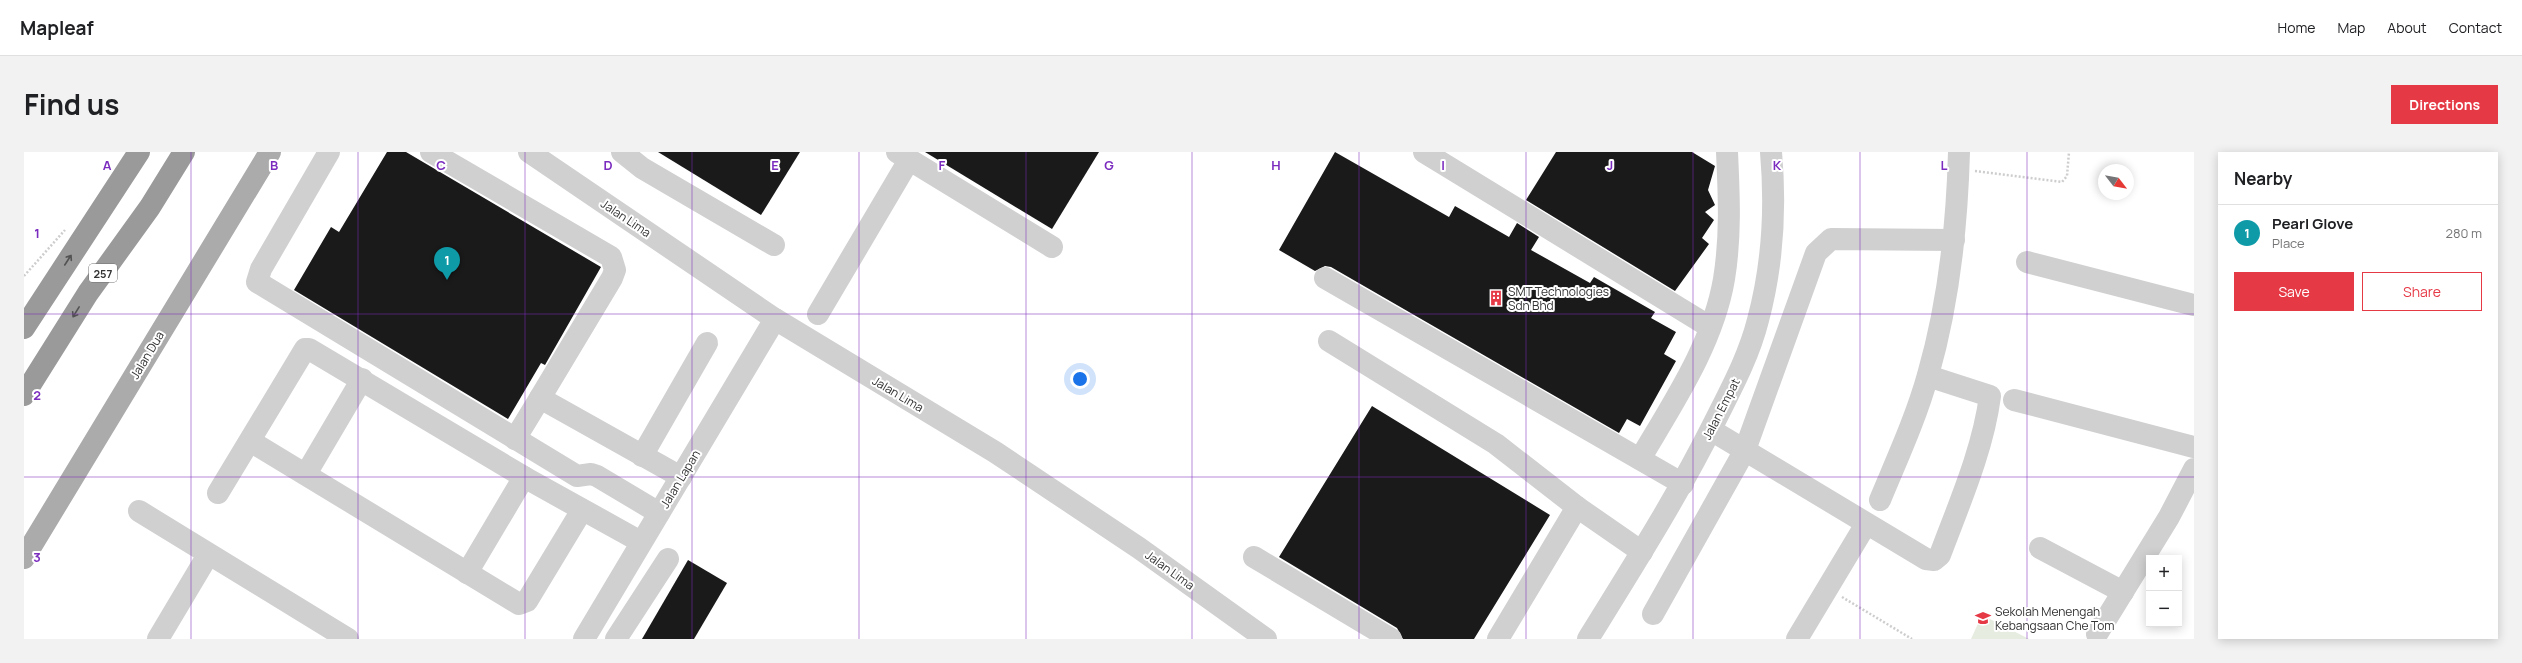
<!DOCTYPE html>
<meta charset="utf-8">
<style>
:root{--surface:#fff;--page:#f2f2f2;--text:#202124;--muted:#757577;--line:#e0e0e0;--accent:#e63946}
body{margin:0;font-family:Manrope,sans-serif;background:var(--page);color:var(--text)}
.controls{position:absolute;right:12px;bottom:12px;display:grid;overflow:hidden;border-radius:0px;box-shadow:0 2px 10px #0003}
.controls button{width:36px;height:36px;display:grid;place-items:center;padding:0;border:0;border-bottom:1px solid var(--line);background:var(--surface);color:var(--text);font:20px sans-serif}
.compass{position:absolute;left:2074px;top:12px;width:36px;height:36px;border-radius:50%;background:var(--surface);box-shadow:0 2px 10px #0003;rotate:121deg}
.you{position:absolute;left:1056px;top:227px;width:14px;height:14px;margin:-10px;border:3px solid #fff;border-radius:50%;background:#1a73e8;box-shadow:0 0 0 6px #1a73e833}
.badge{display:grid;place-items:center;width:26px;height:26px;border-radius:50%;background:var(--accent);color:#fff;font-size:13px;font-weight:700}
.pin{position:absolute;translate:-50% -33px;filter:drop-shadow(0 1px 2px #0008)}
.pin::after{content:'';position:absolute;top:21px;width:14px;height:12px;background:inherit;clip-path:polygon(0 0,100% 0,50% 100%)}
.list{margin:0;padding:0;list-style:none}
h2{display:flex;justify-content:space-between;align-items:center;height:52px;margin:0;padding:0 16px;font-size:17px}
h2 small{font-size:13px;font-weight:400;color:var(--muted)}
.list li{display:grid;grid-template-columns:26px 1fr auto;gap:12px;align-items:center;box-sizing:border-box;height:56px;padding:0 16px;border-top:1px solid var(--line)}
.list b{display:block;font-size:15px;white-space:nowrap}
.list p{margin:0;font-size:13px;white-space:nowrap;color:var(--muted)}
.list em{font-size:13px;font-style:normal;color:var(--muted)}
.actions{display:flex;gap:8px;padding:12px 16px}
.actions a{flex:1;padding:9px 0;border:1px solid var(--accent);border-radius:0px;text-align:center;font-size:14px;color:var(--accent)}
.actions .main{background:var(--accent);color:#fff}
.map{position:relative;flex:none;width:2170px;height:487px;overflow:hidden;border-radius:0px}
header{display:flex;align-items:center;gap:24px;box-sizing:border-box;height:56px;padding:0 20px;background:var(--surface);border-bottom:1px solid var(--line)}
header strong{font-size:19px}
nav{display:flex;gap:22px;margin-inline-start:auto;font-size:14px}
.intro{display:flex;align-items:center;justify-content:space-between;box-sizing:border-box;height:96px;padding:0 24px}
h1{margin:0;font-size:28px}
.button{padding:10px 18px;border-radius:0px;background:var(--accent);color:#fff;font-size:14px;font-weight:700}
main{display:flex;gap:24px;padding:0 24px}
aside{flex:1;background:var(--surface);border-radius:0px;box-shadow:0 2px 10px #0003}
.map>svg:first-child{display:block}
.green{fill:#e6ecdf}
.building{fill:#1a1a1a}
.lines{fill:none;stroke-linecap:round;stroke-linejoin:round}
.path{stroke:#cdcdcd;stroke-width:2.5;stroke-dasharray:2 2;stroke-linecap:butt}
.minor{stroke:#d0d0d0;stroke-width:22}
.major{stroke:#ababab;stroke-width:22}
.highway{stroke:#9a9a9a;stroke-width:22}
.oneway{stroke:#525252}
.grid{fill:none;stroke:#7b2cbf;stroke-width:1;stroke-opacity:0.55}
.labels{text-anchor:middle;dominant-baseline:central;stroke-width:4;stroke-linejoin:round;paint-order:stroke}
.shield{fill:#fff;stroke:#707070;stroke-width:1}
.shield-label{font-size:11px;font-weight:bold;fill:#333}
.street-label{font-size:12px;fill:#333;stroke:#fff}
.poi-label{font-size:12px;fill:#333;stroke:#fff;text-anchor:start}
.grid-label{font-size:13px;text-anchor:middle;font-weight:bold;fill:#7b2cbf;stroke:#fff;stroke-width:4;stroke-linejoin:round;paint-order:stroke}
</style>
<header>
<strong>Mapleaf</strong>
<nav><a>Home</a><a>Map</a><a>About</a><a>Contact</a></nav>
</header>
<div class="intro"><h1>Find us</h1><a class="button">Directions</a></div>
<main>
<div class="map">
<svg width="2170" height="487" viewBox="0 0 2170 487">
<rect width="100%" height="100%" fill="#fff"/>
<path class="green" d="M1958 463 2005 487H1947Z"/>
<g class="building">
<path d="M363 0H382L577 115 521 213 517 211 484 267 270 138 307 75 315 80Z"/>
<path d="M634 0H776L737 63Z"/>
<path d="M901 0H1075L1028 77Z"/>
<path d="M1311 0 1425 65 1431 54 1485 85 1493 71 1515 85 1507 98 1566 131 1570 125 1631 160 1627 166 1652 180 1640 202 1652 209 1616 274 1603 267 1595 281 1307 115 1301 114 1291 119 1255 98Z"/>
<path d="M1532 0H1668L1691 14 1684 38 1691 53 1681 60 1690 68 1678 86 1685 92 1651 139 1502 48Z"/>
<path d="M1348 254 1526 363 1450 487H1379L1373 476 1255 405Z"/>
<path d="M664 408 703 431 670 487H618Z"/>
</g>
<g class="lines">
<g class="path">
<path d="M1951 19 2038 30 2043 24 2045 0"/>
<path d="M0 124 41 78"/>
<path d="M1818 445 1888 487"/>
</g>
<g class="minor">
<path d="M305 0 237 117 233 130 553 324 567 322 573 324 635 361"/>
<path d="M407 0 587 105 591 118 588 126 516 246 657 325"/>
<path d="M505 0 751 167 971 300 1115 396 1242 487"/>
<path d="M598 0 618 16 750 93"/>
<path d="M873 0 1028 95"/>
<path d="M1400 0 1686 175"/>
<path d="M2003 110 2170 153"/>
<path d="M1301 126 1659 332"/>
<path d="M794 162 885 8"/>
<path d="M1305 189 1472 292 1553 355 1618 400"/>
<path d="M1990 248 2170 295"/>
<path d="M1687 278 1902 407 1910 408 1916 403C1935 352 1959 298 1966 244L1904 224"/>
<path d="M491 287 516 246"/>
<path d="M226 289 495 452 503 449 558 358"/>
<path d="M618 304 683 191"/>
<path d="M1616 307C1649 251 1689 192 1700 127 1707 84 1705 43 1703 0"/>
<path d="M282 322 338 227"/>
<path d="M194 341 281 197H285L500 325 617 390"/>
<path d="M1856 348C1873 307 1892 266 1904 223 1925 150 1933 75 1935 0"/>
<path d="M115 359 324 487"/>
<path d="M2016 396 2099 440"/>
<path d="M1230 405 1367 487"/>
<path d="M443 421 500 325"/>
<path d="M1629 462 1721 298 1792 101 1807 87 1930 88"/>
<path d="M2073 482 2145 365 2170 317"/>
<path d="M134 487 184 403"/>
<path d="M560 487 751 167"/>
<path d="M592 487 644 407"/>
<path d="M1474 487 1553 355"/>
<path d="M1564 487C1608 416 1653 345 1690 271 1707 237 1725 204 1734 168 1749 112 1752 57 1747 0"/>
<path d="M1773 487 1842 372"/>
</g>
<path class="major" d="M0 406 246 0"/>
<g class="highway">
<path d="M0 176 115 0"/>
<path d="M0 243 64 141 126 55 160 0"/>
</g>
</g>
<defs><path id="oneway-shaft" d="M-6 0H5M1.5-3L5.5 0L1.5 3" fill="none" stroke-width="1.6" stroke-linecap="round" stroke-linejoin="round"/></defs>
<g class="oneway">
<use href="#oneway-shaft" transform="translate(44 108) rotate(-57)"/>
<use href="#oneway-shaft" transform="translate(52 160) rotate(122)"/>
</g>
<path class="grid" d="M167 0V487M334 0V487M501 0V487M668 0V487M835 0V487M1002 0V487M1168 0V487M1335 0V487M1502 0V487M1669 0V487M1836 0V487M2003 0V487M0 162H2170M0 325H2170"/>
<defs>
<symbol id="building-bare" viewBox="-9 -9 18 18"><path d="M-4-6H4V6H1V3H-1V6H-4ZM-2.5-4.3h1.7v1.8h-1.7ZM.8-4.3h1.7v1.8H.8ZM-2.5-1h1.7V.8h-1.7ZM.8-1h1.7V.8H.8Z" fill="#e63946" stroke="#fff" stroke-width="2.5" paint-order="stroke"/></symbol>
<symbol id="school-bare" viewBox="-9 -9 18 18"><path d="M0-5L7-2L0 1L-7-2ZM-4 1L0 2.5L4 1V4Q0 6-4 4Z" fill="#e63946" stroke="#fff" stroke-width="2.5" paint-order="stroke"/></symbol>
</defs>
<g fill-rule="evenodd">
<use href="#building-bare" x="1461" y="135" width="22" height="22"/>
<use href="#school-bare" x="1948" y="455" width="22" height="22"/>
</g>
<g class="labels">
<rect class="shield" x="65" y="112" width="28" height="18" rx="3"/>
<g class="shield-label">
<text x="79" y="121">257</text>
</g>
<g class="street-label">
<text transform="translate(602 66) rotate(34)">Jalan Lima</text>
<text transform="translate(123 203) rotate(-59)">Jalan Dua</text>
<text transform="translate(874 242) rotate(31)">Jalan Lima</text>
<text transform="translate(1697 257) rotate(-63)">Jalan Empat</text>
<text transform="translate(656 327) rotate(-59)">Jalan Lapan</text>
<text transform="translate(1146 418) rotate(36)">Jalan Lima</text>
</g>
<g class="poi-label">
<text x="1484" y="139">SMT Technologies<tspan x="1484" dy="14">Sdn Bhd</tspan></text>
<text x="1971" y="459">Sekolah Menengah<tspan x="1971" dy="14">Kebangsaan Che Tom</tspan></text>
</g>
</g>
<g class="grid-label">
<text x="83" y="18">A</text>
<text x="250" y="18">B</text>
<text x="417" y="18">C</text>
<text x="584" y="18">D</text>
<text x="751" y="18">E</text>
<text x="918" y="18">F</text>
<text x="1085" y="18">G</text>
<text x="1252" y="18">H</text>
<text x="1419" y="18">I</text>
<text x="1586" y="18">J</text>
<text x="1753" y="18">K</text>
<text x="1920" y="18">L</text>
<text x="13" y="86">1</text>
<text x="13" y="248">2</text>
<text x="13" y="410">3</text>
</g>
</svg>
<div class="controls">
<button>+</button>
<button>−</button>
</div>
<svg class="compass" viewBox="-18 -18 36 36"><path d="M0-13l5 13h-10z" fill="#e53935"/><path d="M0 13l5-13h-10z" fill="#757577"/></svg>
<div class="you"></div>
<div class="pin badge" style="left:423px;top:128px;background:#0f9aa8">1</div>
</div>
<aside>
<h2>Nearby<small></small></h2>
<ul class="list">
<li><span class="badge" style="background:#0f9aa8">1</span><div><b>Pearl Glove</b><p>Place</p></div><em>280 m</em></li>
</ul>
<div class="actions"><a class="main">Save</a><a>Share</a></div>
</aside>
</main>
